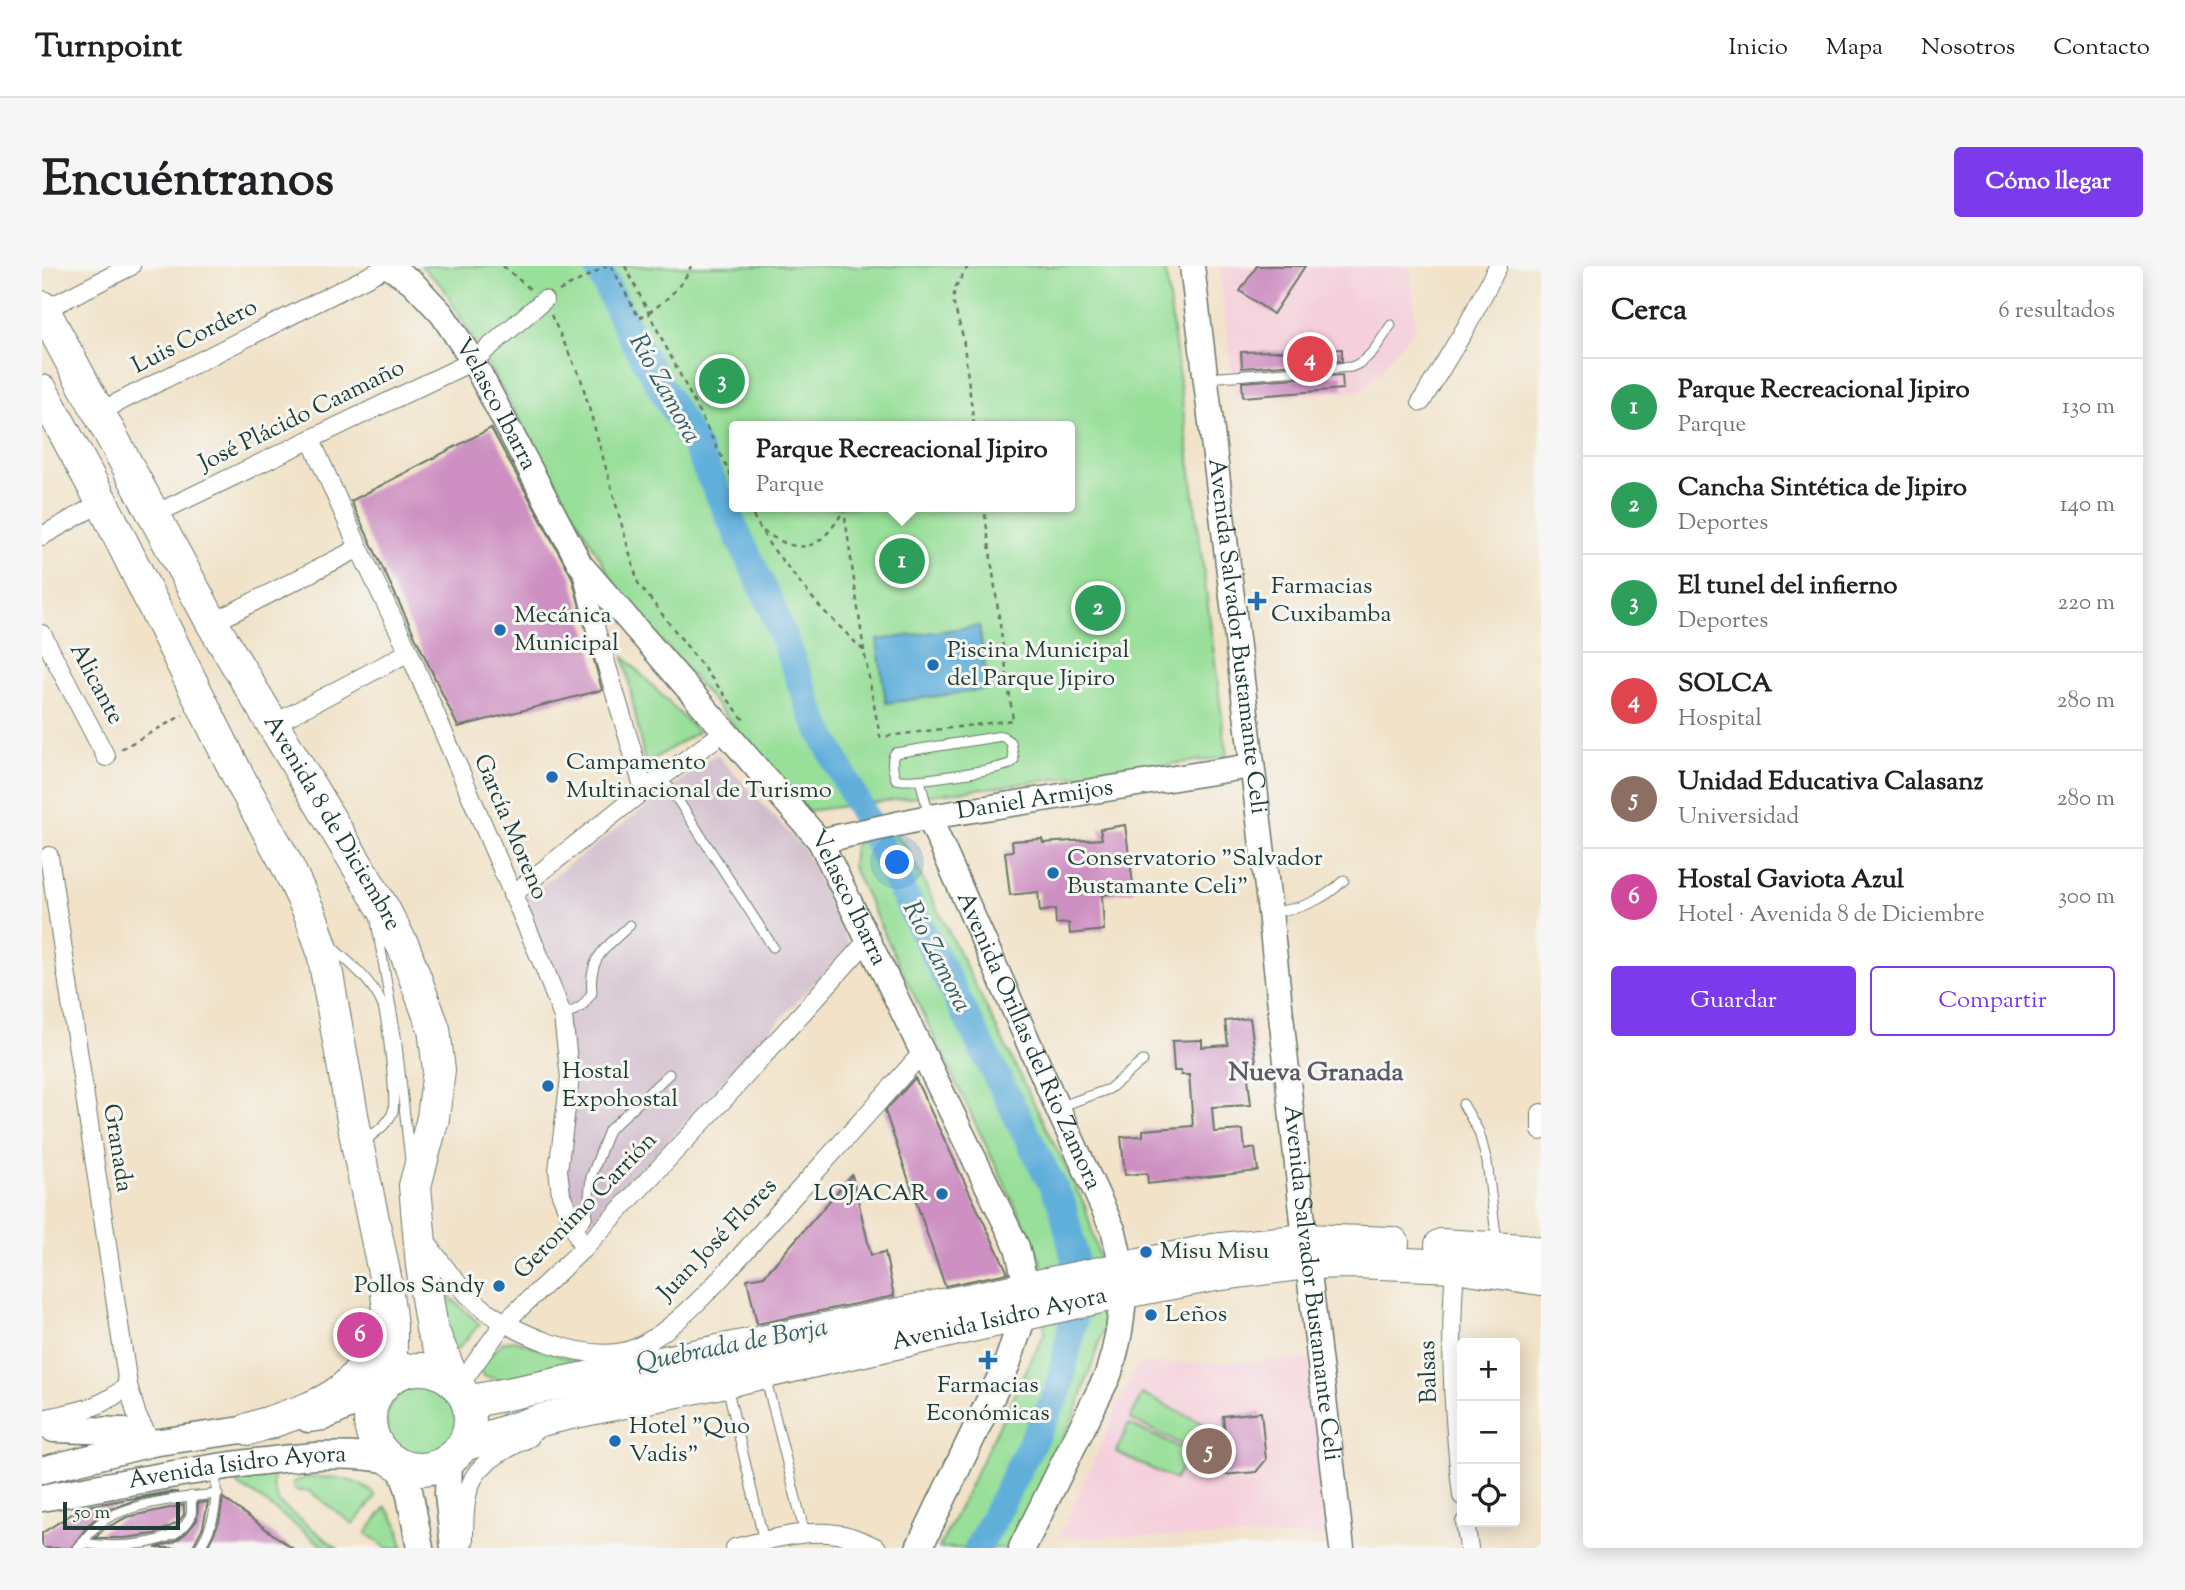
<!DOCTYPE html>
<html lang="es">
<meta charset="utf-8">
<style>
:root{--surface:#fff;--page:#f6f6f6;--text:#202124;--muted:#757577;--line:#e0e0e0;--accent:#7c3aed}
body{margin:0;font-family:"Sorts Mill Goudy",serif;background:var(--page);color:var(--text)}
.controls{position:absolute;right:21px;bottom:21px;display:grid;overflow:hidden;border-radius:7px;box-shadow:0 4px 18px #0003}
.controls button{width:63px;height:63px;display:grid;place-items:center;padding:0;border:0;border-bottom:2px solid var(--line);background:var(--surface);color:var(--text);font:35px sans-serif}
.scale{position:absolute;left:21px;bottom:18px;width:117px;box-sizing:border-box;padding-left:7px;border:4px solid #1f3d34;border-top:0;font-size:19px;line-height:24px;white-space:nowrap;color:#1f3d34;-webkit-text-stroke:5px #f6f6f2;paint-order:stroke}
.you{position:absolute;left:856px;top:597px;width:24px;height:24px;margin:-18px;border:5px solid #fff;border-radius:50%;background:#1a73e8;box-shadow:0 0 0 10px #1a73e833}
.badge{display:grid;place-items:center;width:46px;height:46px;border-radius:50%;background:var(--accent);color:#fff;font-size:23px;font-weight:700}
.pin{position:absolute;translate:-50% -50%;border:4px solid #fff;box-shadow:0 2px 7px #0006}
.popup{position:absolute;left:687px;top:155px;width:346px;height:91px;box-sizing:border-box;display:grid;place-content:center;border-radius:7px;background:var(--surface);filter:drop-shadow(0 2px 5px #0005);font-size:23px;white-space:nowrap;color:var(--muted)}
.popup b{font-size:26px;color:var(--text)}
.popup::after{content:'';position:absolute;left:50%;top:100%;margin-left:-14px;border:14px solid transparent;border-top-color:var(--surface)}
.list{margin:0;padding:0;list-style:none}
h2{display:flex;justify-content:space-between;align-items:center;height:91px;margin:0;padding:0 28px;font-size:30px}
h2 small{font-size:23px;font-weight:400;color:var(--muted)}
.list li{display:grid;grid-template-columns:46px 1fr auto;gap:21px;align-items:center;box-sizing:border-box;height:98px;padding:0 28px;border-top:2px solid var(--line)}
.list b{display:block;font-size:26px;white-space:nowrap}
.list p{margin:0;font-size:23px;white-space:nowrap;color:var(--muted)}
.list em{font-size:23px;font-style:normal;color:var(--muted)}
.actions{display:flex;gap:14px;padding:21px 28px}
.actions a{flex:1;padding:16px 0;border:2px solid var(--accent);border-radius:7px;text-align:center;font-size:24px;color:var(--accent)}
.actions .main{background:var(--accent);color:#fff}
.icon{flex:none;width:38px;height:38px;fill:none;stroke:currentColor;stroke-width:2;stroke-linecap:round;stroke-linejoin:round}
.map{position:relative;flex:none;width:1499px;height:1282px;overflow:hidden;border-radius:7px}
header{display:flex;align-items:center;gap:42px;box-sizing:border-box;height:98px;padding:0 35px;background:var(--surface);border-bottom:2px solid var(--line)}
header strong{font-size:33px}
nav{display:flex;gap:38px;margin-inline-start:auto;font-size:24px}
.intro{display:flex;align-items:center;justify-content:space-between;box-sizing:border-box;height:168px;padding:0 42px}
h1{margin:0;font-size:49px}
.button{padding:18px 32px;border-radius:7px;background:var(--accent);color:#fff;font-size:24px;font-weight:700}
main{display:flex;gap:42px;padding:0 42px}
aside{flex:1;background:var(--surface);border-radius:7px;box-shadow:0 4px 18px #0003}
.map>svg:first-child{display:block}
.built{fill:#f5cfdb}
.industrial{fill:#d1bdcc}
.green{fill:#98df99;stroke:#5c8e66;stroke-width:2;fill-rule:evenodd}
.water{fill:#61afdb;stroke:#407688;stroke-width:2}
.lines{fill:none;stroke-linecap:round;stroke-linejoin:round}
.stream{stroke:#61afdb;stroke-width:4.5}
.river{stroke:#61afdb;stroke-width:28}
.building{fill:#ce90c2}
.lane-casing{stroke:#687768;stroke-width:11}
.street-casing{stroke:#687768;stroke-width:20}
.secondary-casing{stroke:#687768;stroke-width:27}
.primary-casing{stroke:#687768;stroke-width:29}
.highway-casing{stroke:#687768;stroke-width:34}
.path{stroke:#687768;stroke-width:2.5;stroke-dasharray:5 5;stroke-linecap:butt}
.lane{stroke:#fff;stroke-width:9}
.street{stroke:#fff;stroke-width:18}
.secondary{stroke:#fff;stroke-width:24}
.primary{stroke:#fff;stroke-width:26}
.highway{stroke:#fff;stroke-width:32}
.poi-dot{fill:#1f6fb2;stroke:#f6f6f2;stroke-width:2.5}
.labels{text-anchor:middle;dominant-baseline:central;stroke-width:6;stroke-linejoin:round;paint-order:stroke}
.street-label{font-size:24px;fill:#1f3d34;stroke:#f6f6f2}
.poi-label{font-size:24px;fill:#1f3d34;stroke:#f6f6f2;text-anchor:start}
.water-label{font-size:26px;font-style:italic;fill:#335f66;stroke:#f6f6f2}
.neighbourhood-label{font-size:26px;font-weight:bold;fill:#5c5a66;stroke:#f6f6f2}
</style>
<header>
<strong>Turnpoint</strong>
<nav><a>Inicio</a><a>Mapa</a><a>Nosotros</a><a>Contacto</a></nav>
</header>
<div class="intro"><h1>Encuéntranos</h1><a class="button">Cómo llegar</a></div>
<main>
<div class="map">
<svg width="1499" height="1282" viewBox="0 0 1499 1282">
<rect width="100%" height="100%" fill="#f6f6f2"/>
<filter id="ink" filterUnits="userSpaceOnUse"><feTurbulence type="fractalNoise" baseFrequency=".0143" numOctaves="2"/><feDisplacementMap in="SourceGraphic" scale="14" xChannelSelector="R" yChannelSelector="G"/><feConvolveMatrix kernelMatrix="1 2 1 2 8 2 1 2 1" color-interpolation-filters="sRGB"/></filter>
<filter id="wash" filterUnits="userSpaceOnUse"><feTurbulence type="fractalNoise" baseFrequency=".00686" numOctaves="4" result="noise"/><feDisplacementMap in="SourceGraphic" scale="28" xChannelSelector="R" yChannelSelector="G"/><feGaussianBlur stdDeviation="1.57" result="paint"/><feColorMatrix in="noise" values="0 0 0 0 0 0 0 0 0 0 0 0 0 0 0 0 0 1.4 0 .05"/><feComposite in="paint" operator="in"/></filter>
<g filter="url(#wash)">
<rect width="100%" height="100%" fill="#f1e2c8"/>
<g class="built">
<path d="M1177 0H1368L1374 60 1321 125 1193 133Z"/>
<path d="M1268 1093 1287 1271H1017L1095 1099Z"/>
</g>
<path class="industrial" d="M674 488 762 583 807 679 555 952 536 946 515 907 532 816 476 637Z"/>
<g class="green">
<path d="M379 0H1123L1185 491 765 545 577 325 401 21ZM692 160H1028V241H692Z"/>
<path d="M582 391 656 466 603 498Z"/>
<path d="M848 565 864 580 1043 940 1058 994 1062 1062 1035 1143 968 1282H897L1003 1066 999 994 810 600 812 578Z"/>
<path d="M395 1010 409 1032 438 1058 414 1085 408 1074Z"/>
<path d="M472 1074 535 1095 565 1096 463 1115 441 1110 438 1105 439 1099 460 1077Z"/>
<circle cx="379" cy="1156" r="35"/>
<path d="M1100 1128 1164 1159 1151 1184 1088 1153Z"/>
<path d="M1087 1158 1147 1186 1133 1214 1074 1186Z"/>
<path d="M231 1209V1221L237 1237 295 1282H284L212 1228 196 1219 194 1215Z"/>
<path d="M266 1211C290 1211 315 1211 333 1229L332 1233 311 1258 267 1225H256L251 1222V1216Z"/>
<path d="M344 1241 355 1257 361 1282H344L324 1267Z"/>
</g>
<path class="water" d="M937 360 946 423 844 437 835 374Z"/>
<g class="lines">
<path class="stream" d="M467 1145 491 1141"/>
<path class="river" d="M555 0 587 66 655 183 729 339 772 452 1020 938 1032 989 1037 1028 1016 1125 936 1282"/>
</g>
<g id="blocks">
<g class="building">
<path d="M1215 0H1263L1231 48 1198 25Z"/>
<path d="M1300 83V95L1200 102 1199 86Z"/>
<path d="M1300 109 1301 123 1201 131 1200 116Z"/>
<path d="M449 162 530 311 560 424 416 461 309 235Z"/>
<path d="M1083 559 1092 625 1060 629 1062 664 1028 668 1027 657 1014 658 1013 643 998 646 996 626 968 629 963 586 971 585 970 575 1000 573 1001 577 1060 573 1058 563Z"/>
<path d="M1208 752 1215 802 1205 803 1209 839 1170 841 1172 866 1201 864 1203 884 1213 882 1216 905 1106 918 1105 907 1083 909 1079 871 1101 870V864L1151 860 1147 809H1139V805H1132L1130 775 1160 774V781L1186 779 1183 755Z"/>
<path d="M873 812 966 1007 903 1020 843 845Z"/>
<path d="M810 909 829 989 843 986 852 1030 715 1058 705 1013 722 1010Z"/>
<path d="M1219 1146 1224 1194 1214 1206 1181 1209 1178 1188 1185 1187 1181 1150Z"/>
<path d="M126 1226H136L96 1233 66 1244 47 1258 29 1282H0V1267L41 1241Z"/>
<path d="M181 1232 250 1282H165L177 1256Z"/>
<path d="M166 1236 161 1261 150 1282H113L132 1276 144 1267 155 1254 156 1237Z"/>
<path d="M142 1239V1249L135 1257 113 1268 83 1272H53L62 1263 85 1251Z"/>
</g>
</g>
</g>
<g filter="url(#ink)">
<use href="#blocks" fill-opacity="0" stroke="#687768" stroke-width="2"/>
<g class="lines">
<defs>
<g id="lane">
<path d="M1165 112 1309 101C1328 95 1338 75 1349 59"/>
<path d="M960 470 969 476 972 494 968 498C951 504 868 518 854 513 851 505 848 495 853 487Z"/>
<path d="M618 514 628 522 731 681"/>
<path d="M878 514 887 549"/>
<path d="M1230 646C1259 643 1281 635 1302 614"/>
<path d="M334 655 354 770 368 894"/>
<path d="M290 681C308 697 330 715 340 738 345 750 354 833 351 845 347 858 331 868 322 876"/>
<path d="M521 751 540 740 550 727C546 690 564 682 588 659"/>
<path d="M1421 838 1437 866 1445 896 1455 977"/>
<path d="M1017 841 1067 823 1101 795"/>
<path d="M535 966 545 952 549 911 567 864 627 808"/>
<path d="M723 1110 763 1268"/>
<path d="M685 1120 722 1275"/>
<path d="M41 1277C70 1282 133 1282 148 1252 151 1246 149 1237 149 1230"/>
<path d="M36 1282C43 1274 50 1263 58 1257 84 1237 143 1231 176 1228"/>
<path d="M157 1282C174 1258 176 1232 173 1203"/>
</g>
<g id="street">
<path d="M2 44 89 0"/>
<path d="M1379 136 1425 60 1456 0"/>
<path d="M55 147 347 0"/>
<path d="M269 174 317 282 367 386 502 701 521 751 528 812 516 904 519 928 541 983"/>
<path d="M111 249 431 95 502 34"/>
<path d="M0 270 60 236"/>
<path d="M539 301 554 364 602 524"/>
<path d="M170 357 317 282"/>
<path d="M0 368 64 491"/>
<path d="M230 459 367 386"/>
<path d="M7 590 86 1119 95 1150 110 1177"/>
<path d="M470 629 602 524 682 466"/>
<path d="M1499 847V865"/>
<path d="M382 973C399 996 414 1019 436 1038 469 1067 544 1098 588 1084 637 1068 703 984 738 945 786 892 833 840 880 787"/>
<path d="M1414 992C1406 1071 1411 1151 1420 1230"/>
<path d="M416 1121 462 1057 541 983 685 830 826 674"/>
<path d="M0 1153C36 1145 58 1144 86 1119"/>
<path d="M1423 1256 1427 1282"/>
<path d="M422 1275C422 1209 430 1200 488 1171"/>
<path d="M693 1282C729 1273 772 1260 809 1271 818 1274 827 1278 835 1282"/>
</g>
<g id="secondary">
<path id="s1" d="M346 0 370 16 400 48 431 95 538 298 778 575 975 981 985 1023"/>
<path id="s2" d="M1150 0 1228 646 1263 974 1300 1282"/>
<path id="s3" d="M887 551 1015 841 1072 966 1080 1001"/>
<path id="s4" d="M778 575 887 551 1209 500"/>
</g>
<g id="primary">
<path d="M266 1153 281 1151 336 1127"/>
<path d="M0 1157 12 1163 80 1165 110 1177"/>
<path d="M407 1195 406 1228 412 1282"/>
<path d="M358 1199 367 1224 378 1282"/>
<path d="M0 1204 110 1177 228 1160"/>
<path id="s5" d="M0 1232C68 1219 137 1206 206 1197 255 1191 300 1185 349 1194"/>
<path d="M877 1282 965 1098 981 1050 984 1030"/>
<path d="M980 1282 1066 1109C1077 1076 1082 1044 1081 1008"/>
</g>
<g id="highway">
<path id="s6" d="M0 41 170 357 341 642 362 682 392 763 397 804 391 852 373 920 380 1000 390 1063 412 1116"/>
<path d="M0 125 60 236 196 510 244 597 269 650 281 686 316 882 343 1011 349 1060V1094L340 1121"/>
<path d="M1399 979 1482 984 1499 988"/>
<circle cx="378" cy="1153" r="50"/>
<path d="M426 1136 1171 984 1263 974 1351 977"/>
<path d="M207 1163C269 1142 324 1132 336 1058"/>
<path id="s7" d="M422 1179 499 1154 538 1145 684 1115 1072 1028 1173 1009 1266 997 1313 996 1413 1000 1499 1013"/>
</g>
</defs>
<use href="#lane" class="lane-casing"/>
<use href="#street" class="street-casing"/>
<use href="#secondary" class="secondary-casing"/>
<use href="#primary" class="primary-casing"/>
<use href="#highway" class="highway-casing"/>
<g class="path">
<path d="M461 0 488 23"/>
<path d="M569 0 597 52C618 41 640 22 649 0"/>
<path d="M583 0 692 215"/>
<path d="M926 0 913 22 911 35 921 71 932 160"/>
<path d="M517 25 565 0"/>
<path d="M509 49 539 113 596 317 702 454"/>
<path d="M706 241 727 278 777 340 822 385 838 471 971 454 942 241"/>
<path d="M721 265C762 292 778 283 802 244"/>
<path d="M822 385 802 244 826 241"/>
<path d="M79 483 141 449"/>
</g>
<use href="#lane" class="lane"/>
<use href="#street" class="street"/>
<use href="#secondary" class="secondary"/>
<use href="#primary" class="primary"/>
<use href="#highway" class="highway"/>
</g>
</g>
<g class="poi-dot">
<path d="M1211.5 324.5h7v7h7v7h-7v7h-7v-7h-7v-7h7z"/>
<circle cx="458" cy="364" r="7"/>
<circle cx="891" cy="399" r="7"/>
<circle cx="510" cy="511" r="7"/>
<circle cx="1011" cy="607" r="7"/>
<circle cx="506" cy="820" r="7"/>
<circle cx="900" cy="928" r="7"/>
<circle cx="1104" cy="986" r="7"/>
<circle cx="457" cy="1020" r="7"/>
<circle cx="1109" cy="1049" r="7"/>
<path d="M942.5 1083.5h7v7h7v7h-7v7h-7v-7h-7v-7h7z"/>
<circle cx="573" cy="1175" r="7"/>
</g>
<g class="labels">
<g class="street-label">
<text transform="translate(153 71) rotate(-27)">Luis Cordero</text>
<text stroke="none"><textPath href="#s1" startOffset="178">Velasco Ibarra</textPath></text>
<text transform="translate(260 150) rotate(-26)">José Plácido Caamaño</text>
<text stroke="none"><textPath href="#s2" startOffset="373">Avenida Salvador Bustamante Celi</textPath></text>
<text transform="translate(54 418) rotate(62)">Alicante</text>
<text stroke="none"><textPath href="#s4" startOffset="219">Daniel Armijos</textPath></text>
<text stroke="none"><textPath href="#s6" startOffset="592">Avenida 8 de Diciembre</textPath></text>
<text transform="translate(468 561) rotate(67)">García Moreno</text>
<text stroke="none"><textPath href="#s1" startOffset="789">Velasco Ibarra</textPath></text>
<text stroke="none"><textPath href="#s3" startOffset="245">Avenida Orillas del Rio Zamora</textPath></text>
<text transform="translate(75 882) rotate(81)">Granada</text>
<text transform="translate(544 940) rotate(-46)">Geronimo Carrión</text>
<text transform="translate(676 974) rotate(-46)">Juan José Flores</text>
<text stroke="none"><textPath href="#s2" startOffset="1024">Avenida Salvador Bustamante Celi</textPath></text>
<text stroke="none"><textPath href="#s7" startOffset="550">Avenida Isidro Ayora</textPath></text>
<text transform="translate(1387 1106) rotate(-92)">Balsas</text>
<text stroke="none"><textPath href="#s5" startOffset="198">Avenida Isidro Ayora</textPath></text>
</g>
<g class="poi-label">
<text x="1229" y="321">Farmacias<tspan x="1229" dy="28">Cuxibamba</tspan></text>
<text x="472" y="350">Mecánica<tspan x="472" dy="28">Municipal</tspan></text>
<text x="905" y="385">Piscina Municipal<tspan x="905" dy="28">del Parque Jipiro</tspan></text>
<text x="524" y="497">Campamento<tspan x="524" dy="28">Multinacional de Turismo</tspan></text>
<text x="1025" y="593">Conservatorio "Salvador<tspan x="1025" dy="28">Bustamante Celi"</tspan></text>
<text x="520" y="806">Hostal<tspan x="520" dy="28">Expohostal</tspan></text>
<text x="886" y="928" text-anchor="end">LOJACAR</text>
<text x="1118" y="986">Misu Misu</text>
<text x="443" y="1020" text-anchor="end">Pollos Sandy</text>
<text x="1123" y="1049">Leños</text>
<text x="946" y="1120" text-anchor="middle">Farmacias<tspan x="946" dy="28">Económicas</tspan></text>
<text x="587" y="1161">Hotel "Quo<tspan x="587" dy="28">Vadis"</tspan></text>
</g>
<g class="water-label">
<text transform="translate(622 123) rotate(61)">Río Zamora</text>
<text transform="translate(894 691) rotate(63)">Río Zamora</text>
<text transform="translate(690 1080) rotate(-11)">Quebrada de Borja</text>
</g>
<g class="neighbourhood-label">
<text x="1274" y="807">Nueva Granada</text>
</g>
</g>
</svg>
<div class="controls">
<button>+</button>
<button>−</button>
<button><svg class="icon" aria-label="locate" viewBox="0 0 24 24"><circle cx="12" cy="12" r="6"/><path d="M12 2v4M12 18v4M2 12h4M18 12h4"/></svg></button>
</div>
<div class="scale">50 m</div>
<div class="you"></div>
<div class="pin badge" style="left:860px;top:295px;background:#2e9e5b">1</div>
<div class="popup"><b>Parque Recreacional Jipiro</b>Parque</div>
<div class="pin badge" style="left:1056px;top:342px;background:#2e9e5b">2</div>
<div class="pin badge" style="left:680px;top:115px;background:#2e9e5b">3</div>
<div class="pin badge" style="left:1268px;top:93px;background:#e0444e">4</div>
<div class="pin badge" style="left:1167px;top:1185px;background:#8d6e63">5</div>
<div class="pin badge" style="left:318px;top:1069px;background:#d1479c">6</div>
</div>
<aside>
<h2>Cerca<small>6 resultados</small></h2>
<ul class="list">
<li><span class="badge" style="background:#2e9e5b">1</span><div><b>Parque Recreacional Jipiro</b><p>Parque</p></div><em>130 m</em></li>
<li><span class="badge" style="background:#2e9e5b">2</span><div><b>Cancha Sintética de Jipiro</b><p>Deportes</p></div><em>140 m</em></li>
<li><span class="badge" style="background:#2e9e5b">3</span><div><b>El tunel del infierno</b><p>Deportes</p></div><em>220 m</em></li>
<li><span class="badge" style="background:#e0444e">4</span><div><b>SOLCA</b><p>Hospital</p></div><em>280 m</em></li>
<li><span class="badge" style="background:#8d6e63">5</span><div><b>Unidad Educativa Calasanz</b><p>Universidad</p></div><em>280 m</em></li>
<li><span class="badge" style="background:#d1479c">6</span><div><b>Hostal Gaviota Azul</b><p>Hotel · Avenida 8 de Diciembre</p></div><em>300 m</em></li>
</ul>
<div class="actions"><a class="main">Guardar</a><a>Compartir</a></div>
</aside>
</main>
